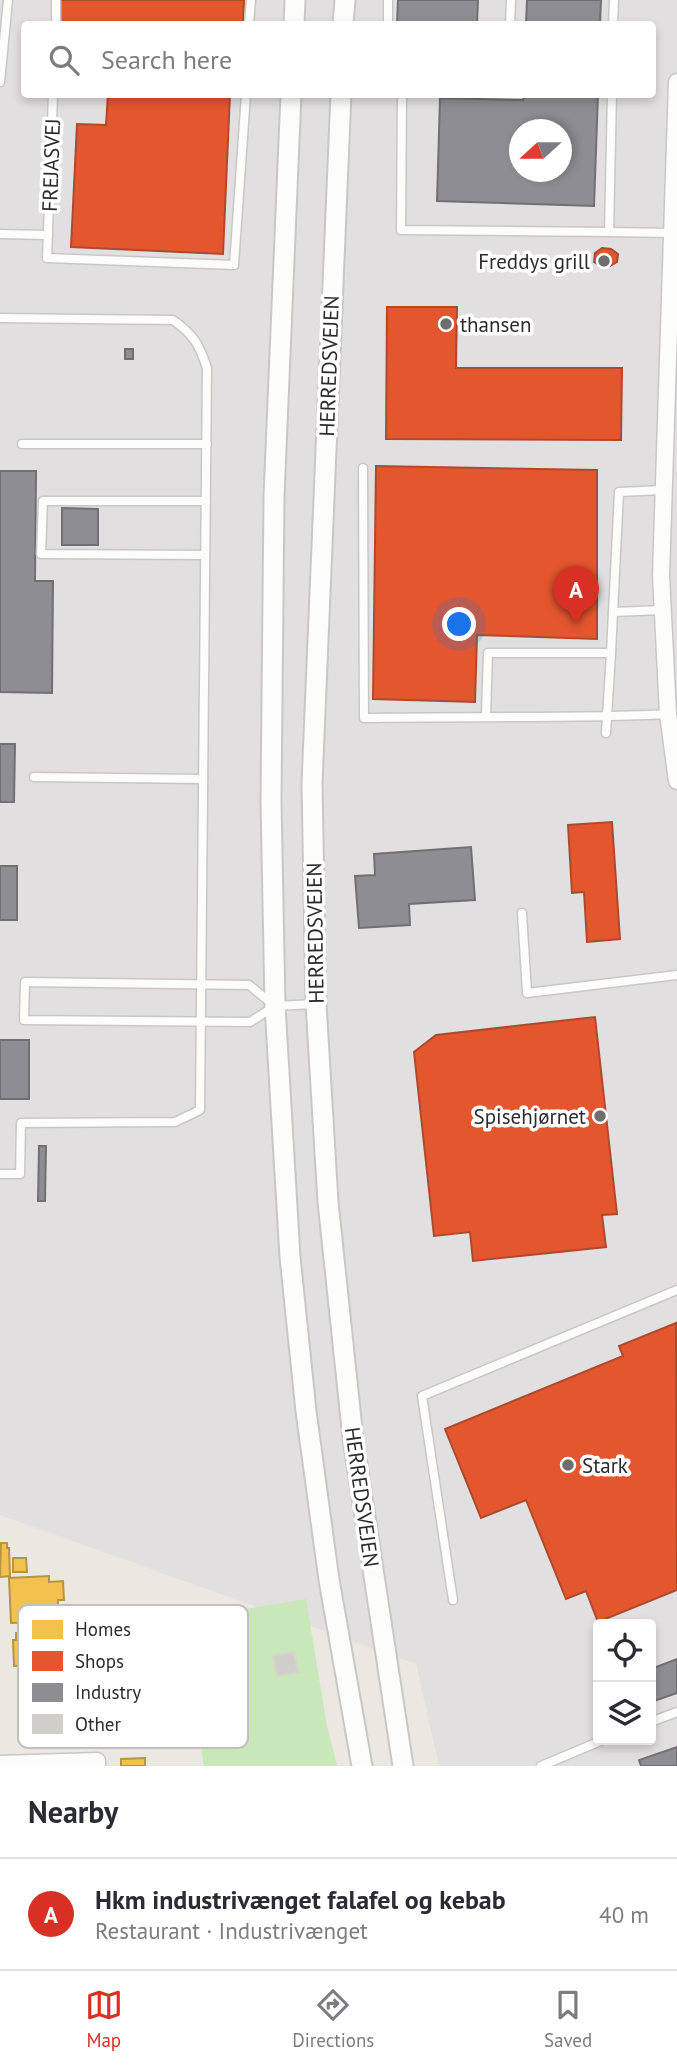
<!DOCTYPE html>
<meta charset="utf-8">
<style>
:root{--surface:#fff;--page:#f2f2f3;--text:#2b2b33;--muted:#7c7c81;--line:#e1e1e2;--accent:#d93025}
body{margin:0;font-family:"PT Sans",sans-serif;background:var(--page);color:var(--text)}
.controls{position:absolute;right:21px;bottom:21px;display:grid;overflow:hidden;border-radius:7px;box-shadow:0 4px 10px #0003}
.controls button{width:63px;height:63px;display:grid;place-items:center;padding:0;border:0;border-bottom:2px solid var(--line);background:var(--surface);color:var(--text);font:35px sans-serif}
.compass{position:absolute;left:509px;top:119px;width:63px;height:63px;border-radius:50%;background:var(--surface);box-shadow:0 4px 10px #0003;rotate:249deg}
.you{position:absolute;left:460px;top:625px;width:24px;height:24px;margin:-18px;border:5px solid #fff;border-radius:50%;background:#1a73e8;box-shadow:0 0 0 10px #1a73e833}
.badge{display:grid;place-items:center;width:46px;height:46px;border-radius:50%;background:var(--accent);color:#fff;font-size:23px;font-weight:700}
.pin{position:absolute;translate:-50% -58px;filter:drop-shadow(0 2px 4px #0008)}
.pin::after{content:'';position:absolute;top:37px;width:24px;height:21px;background:inherit;clip-path:polygon(0 0,100% 0,50% 100%)}
.list{margin:0;padding:0;list-style:none}
h2{display:flex;justify-content:space-between;align-items:center;height:91px;margin:0;padding:0 28px;font-size:30px}
h2 small{font-size:23px;font-weight:400;color:var(--muted)}
.list li{display:grid;grid-template-columns:46px 1fr auto;gap:21px;align-items:center;box-sizing:border-box;height:112px;padding:0 28px;border-top:2px solid var(--line)}
.list b{display:block;font-size:26px;white-space:nowrap}
.list p{margin:0;font-size:23px;white-space:nowrap;color:var(--muted)}
.list em{font-size:23px;font-style:normal;color:var(--muted)}
.icon{flex:none;width:38px;height:38px;fill:none;stroke:currentColor;stroke-width:2;stroke-linecap:round;stroke-linejoin:round}
.map{position:relative;flex:none;width:677px;height:1766px;overflow:hidden}
.search{position:absolute;background:var(--surface);box-shadow:0 4px 10px #0003;left:21px;right:21px;top:21px;height:77px;display:flex;align-items:center;gap:18px;box-sizing:border-box;padding:0 24px;border-radius:7px;color:var(--muted);font-size:26px}
.sheet{height:203px;background:var(--surface)}
nav{display:flex;justify-content:space-around;align-items:center;box-sizing:border-box;height:98px;border-top:2px solid var(--line);background:var(--surface);font-size:19px;color:var(--muted)}
nav a{display:grid;justify-items:center;gap:4px}
nav .on{color:var(--accent)}
.map>svg:first-child{display:block}
.industrial{fill:#e2dfe1;fill-rule:evenodd}
.green{fill:#c8e8b9}
.homes{fill:#f2c14e;stroke:#b79444;stroke-width:2}
.shops{fill:#e4572e;stroke:#ad4a2d;stroke-width:2}
.industry{fill:#8d8d92;stroke:#707073;stroke-width:2;fill-rule:evenodd}
.building{fill:#d0cec9;stroke:#d6d4ce;stroke-width:2}
.lines{fill:none;stroke-linecap:round;stroke-linejoin:round}
.service-casing{stroke:#c8c7c7;stroke-width:11}
.minor-casing{stroke:#c8c7c7;stroke-width:19}
.tertiary-casing{stroke:#c8c7c7;stroke-width:23}
.service{stroke:#fcfcfb;stroke-width:8}
.minor{stroke:#fcfcfb;stroke-width:16}
.tertiary{stroke:#fcfcfb;stroke-width:19}
.poi-dot{fill:#6f6e6c;stroke:#fff;stroke-width:2.5}
.labels{text-anchor:middle;dominant-baseline:central;stroke-width:7;stroke-linejoin:round;paint-order:stroke}
.street-label{font-size:21px;fill:#2c2c2c;stroke:#fff}
.poi-label{font-size:21px;fill:#2c2c2c;stroke:#fff;text-anchor:end}
.key{fill:#fff;stroke:#c0c0c0;stroke-width:2}
.key-label{font-size:19px;fill:#2c2c2c}
</style>
<div class="map">
<svg width="677" height="1766" viewBox="0 0 677 1766">
<rect width="100%" height="100%" fill="#ebe8e2"/>
<path class="industrial" d="M0 0H677V1766H439L416 1664 0 1515ZM24 24H652V94H24ZM520 130H562V172H520ZM598 1624H651V1740H598Z"/>
<path class="green" d="M306 1599 327 1726 337 1766H204L179 1620Z"/>
<g class="homes">
<path d="M1 1543H7V1548H9L10 1576 0 1577Z"/>
<path d="M13 1558H26L27 1572H13Z"/>
<path d="M49 1576V1582L63 1581 64 1600H58V1610L50 1611 51 1622 11 1623 9 1578Z"/>
<path d="M16 1633H27L29 1664 52 1663 53 1696 63 1695 64 1721 27 1723 25 1666H14L13 1640H16Z"/>
<path d="M145 1758V1766H121V1759Z"/>
</g>
<g class="shops">
<path d="M61 0H244L243 24H59Z"/>
<path d="M108 94H230L223 254 71 247 77 124 106 125Z"/>
<path d="M602 248 611 249 618 254 617 262 610 266H601L594 262 595 253Z"/>
<path d="M387 307H457L456 368H622L621 440 386 439Z"/>
<path d="M376 466 597 470V639L477 635 475 702 373 699Z"/>
<path d="M612 822 620 939 587 942 584 892 572 893 568 825Z"/>
<path d="M595 1017 617 1214 602 1215 606 1247 473 1261 470 1232 434 1236 414 1052 436 1035Z"/>
<path d="M676 1323 677 1590 598 1622 586 1591 566 1599 526 1500 481 1518 445 1429 623 1356 619 1346Z"/>
</g>
<g class="industry">
<path d="M398 0H478L477 24H397Z"/>
<path d="M527 0H601L600 24H526Z"/>
<path d="M524 94H598L594 206 437 201 440 98 523 100ZM520 130H562V172H520Z"/>
<rect x="125" y="349" width="8" height="10"/>
<path d="M0 471H36L35 581H53L52 693 0 692Z"/>
<path d="M62 508 98 509V545H62Z"/>
<path d="M0 744H15L14 802H0Z"/>
<path d="M471 847 475 900 409 904 410 925 359 928 355 876 375 875 374 854Z"/>
<rect x="0" y="866" width="17" height="54"/>
<rect x="0" y="1040" width="29" height="59"/>
<path d="M39 1146H46L45 1201H38Z"/>
<path d="M677 1659V1693L651 1702V1669Z"/>
<path d="M677 1747V1766H641L639 1760Z"/>
</g>
<path class="building" d="M294 1652 298 1672 277 1676 273 1656Z"/>
<g class="lines">
<defs>
<g id="service">
<path d="M56 24V0"/>
<path d="M249 24 251 0"/>
<path d="M388 24V0"/>
<path d="M510 24 511 0"/>
<path d="M613 24 614 0"/>
<path d="M0 82 8 0"/>
<path d="M53 94 47 258 234 265 246 94"/>
<path d="M402 94 401 230 609 232 612 94"/>
<path d="M609 232 672 233"/>
<path d="M0 234 48 235"/>
<path d="M0 318 173 320C194 335 199 344 207 368L200 1110 175 1122 21 1123 20 1174H0"/>
<path d="M22 444H207"/>
<path d="M363 468 364 718C465 716 567 719 668 714"/>
<path d="M205 555 41 554 43 501H206"/>
<path d="M613 612 663 610"/>
<path d="M611 653 619 492 664 490"/>
<path d="M486 715 488 653H611L606 733"/>
<path d="M34 777 203 779"/>
<path d="M522 913 527 993 677 975"/>
<path d="M25 982 249 985 275 1006 250 1022 24 1020Z"/>
<path d="M275 1006 316 1004"/>
<path d="M453 1600 422 1396 677 1290"/>
<path d="M651 1722 677 1712"/>
<path d="M541 1766 603 1740"/>
</g>
<g id="minor">
<path d="M677 82 661 575 668 714 677 781"/>
<path d="M0 1764 97 1761V1766"/>
</g>
<g id="tertiary">
<path d="M294 24 295 0"/>
<path d="M343 24 345 0"/>
<path d="M291 94 274 496 271 801 275 1006 290 1257 306 1411 329 1580 362 1766"/>
<path d="M341 94 312 783 316 1004 328 1202 353 1438 403 1766"/>
</g>
</defs>
<use href="#service" class="service-casing"/>
<use href="#minor" class="minor-casing"/>
<use href="#tertiary" class="tertiary-casing"/>
<use href="#service" class="service"/>
<use href="#minor" class="minor"/>
<use href="#tertiary" class="tertiary"/>
</g>
<g class="poi-dot">
<circle cx="604" cy="261" r="7"/>
<circle cx="446" cy="324" r="7"/>
<circle cx="600" cy="1116" r="7"/>
<circle cx="568" cy="1465" r="7"/>
</g>
<g class="labels">
<g class="street-label">
<text transform="translate(51 165) rotate(-88)">FREJASVEJ</text>
<text transform="translate(329 366) rotate(-88)">HERREDSVEJEN</text>
<text transform="translate(315 933) rotate(-91)">HERREDSVEJEN</text>
<text transform="translate(362 1497) rotate(82)">HERREDSVEJEN</text>
</g>
<g class="poi-label">
<text x="590" y="261">Freddys grill</text>
<text x="460" y="324" text-anchor="start">thansen</text>
<text x="586" y="1116">Spisehjørnet</text>
<text x="582" y="1465" text-anchor="start">Stark</text>
</g>
</g>
<rect x="18" y="1605" width="230" height="143" rx="10" class="key"/>
<rect x="32" y="1620" width="31" height="19" fill="#f2c14e"/>
<rect x="32" y="1651" width="31" height="20" fill="#e4572e"/>
<rect x="32" y="1683" width="31" height="19" fill="#8d8d92"/>
<rect x="32" y="1714" width="31" height="20" fill="#d0cec9"/>
<g class="key-label">
<text x="75" y="1636">Homes</text>
<text x="75" y="1668">Shops</text>
<text x="75" y="1699">Industry</text>
<text x="75" y="1731">Other</text>
</g>
</svg>
<div class="controls">
<button><svg class="icon" aria-label="locate" viewBox="0 0 24 24"><circle cx="12" cy="12" r="6"/><path d="M12 2v4M12 18v4M2 12h4M18 12h4"/></svg></button>
<button><svg class="icon" aria-label="layers" viewBox="0 0 24 24"><path d="M12 4l9 5-9 5-9-5zM3 14l9 5 9-5"/></svg></button>
</div>
<svg class="compass" viewBox="-18 -18 36 36"><path d="M0-13l5 13h-10z" fill="#e53935"/><path d="M0 13l5-13h-10z" fill="#7c7c81"/></svg>
<div class="you"></div>
<div class="pin badge" style="left:576px;top:624px">A</div>
<div class="search"><svg class="icon" aria-label="search" viewBox="0 0 24 24"><circle cx="10" cy="10" r="6"/><path d="M15 15l6 6"/></svg>Search here</div>
</div>
<section class="sheet">
<h2>Nearby<small></small></h2>
<ul class="list">
<li><span class="badge">A</span><div><b>Hkm industrivænget falafel og kebab</b><p>Restaurant · Industrivænget</p></div><em>40 m</em></li>
</ul>
</section>
<nav>
<a class="on"><svg class="icon" aria-label="map" viewBox="0 0 24 24"><path d="M3 6l6-2 6 2 6-2v14l-6 2-6-2-6 2zM9 4v14M15 6v14"/></svg>Map</a>
<a><svg class="icon" aria-label="directions" viewBox="0 0 24 24"><path d="M12 3l9 9-9 9-9-9zM9 14v-3h6M13 9l2 2-2 2"/></svg>Directions</a>
<a><svg class="icon" aria-label="saved" viewBox="0 0 24 24"><path d="M7 4h10v16l-5-4-5 4z"/></svg>Saved</a>
</nav>
